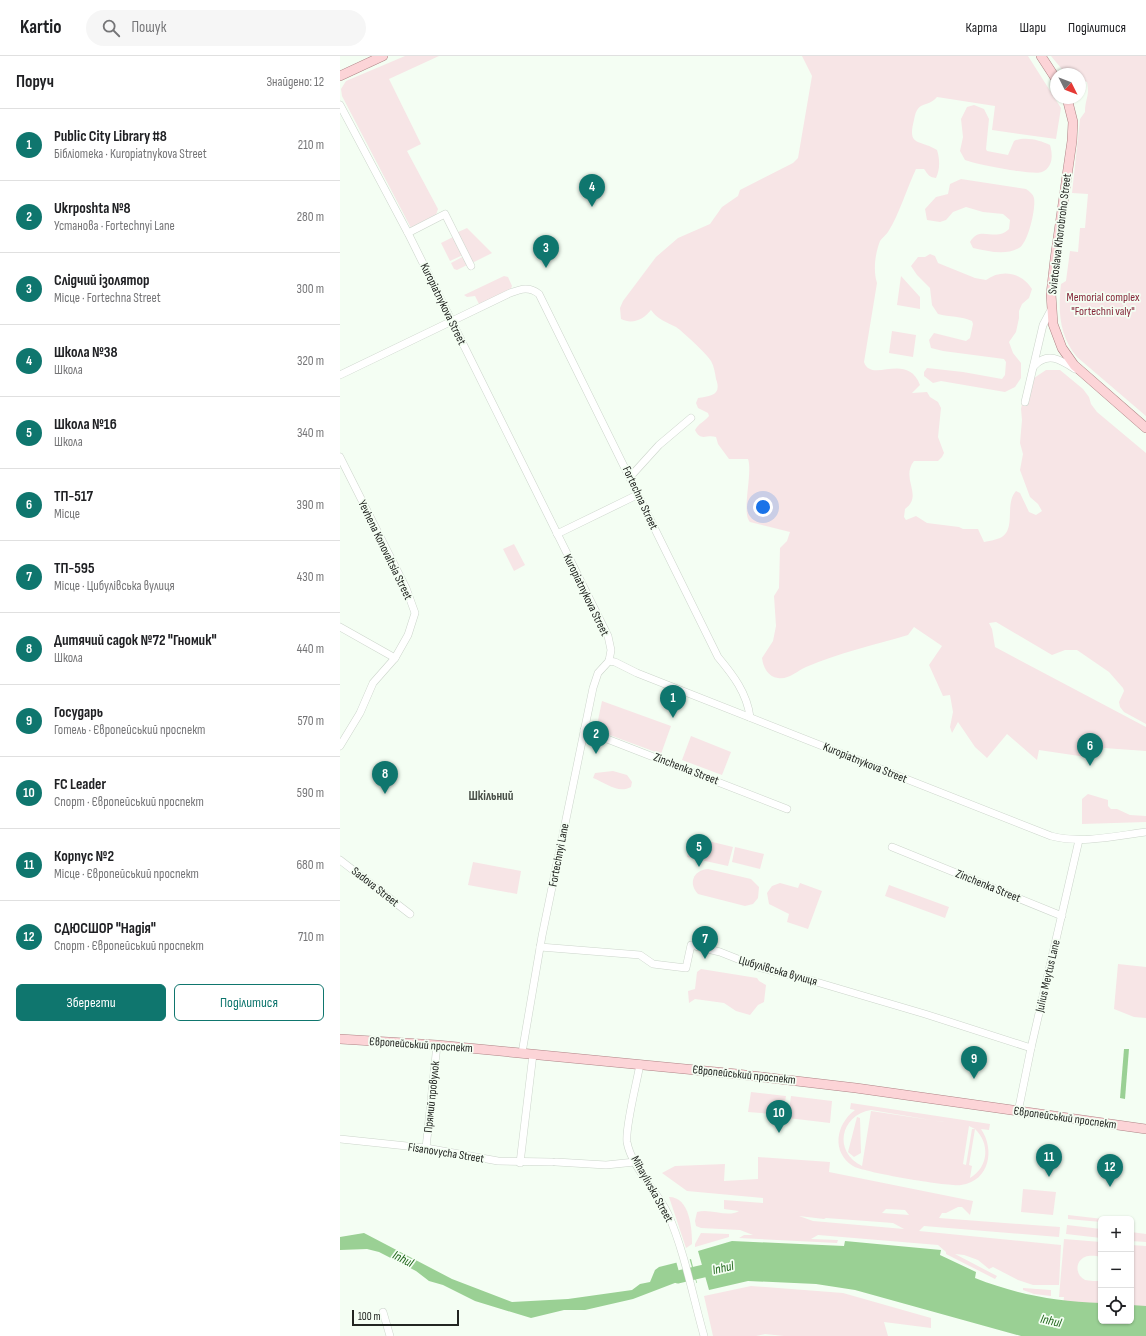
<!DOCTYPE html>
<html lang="uk">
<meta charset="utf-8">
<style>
:root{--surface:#fff;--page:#f6f6f6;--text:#202124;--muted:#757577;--line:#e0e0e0;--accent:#0f766e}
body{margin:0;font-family:"Sofia Sans Condensed",sans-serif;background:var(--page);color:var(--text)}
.controls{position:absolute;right:12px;bottom:12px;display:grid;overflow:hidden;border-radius:6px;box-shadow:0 1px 3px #0004}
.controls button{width:36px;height:36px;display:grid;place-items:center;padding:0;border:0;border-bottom:1px solid var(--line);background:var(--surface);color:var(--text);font:20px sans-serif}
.compass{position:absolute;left:710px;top:12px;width:36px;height:36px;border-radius:50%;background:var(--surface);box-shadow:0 1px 3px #0004;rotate:132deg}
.scale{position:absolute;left:12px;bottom:10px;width:107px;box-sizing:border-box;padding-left:4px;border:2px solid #222521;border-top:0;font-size:11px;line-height:14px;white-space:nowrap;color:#222521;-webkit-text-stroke:3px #f4fef3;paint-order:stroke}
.you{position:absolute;left:423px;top:451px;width:14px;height:14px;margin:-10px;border:3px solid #fff;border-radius:50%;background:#1a73e8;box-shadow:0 0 0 6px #1a73e833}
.badge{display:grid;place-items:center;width:26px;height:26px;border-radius:50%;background:var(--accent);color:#fff;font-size:13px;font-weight:700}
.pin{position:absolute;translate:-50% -33px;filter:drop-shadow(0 1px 2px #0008)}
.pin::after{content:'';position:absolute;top:21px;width:14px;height:12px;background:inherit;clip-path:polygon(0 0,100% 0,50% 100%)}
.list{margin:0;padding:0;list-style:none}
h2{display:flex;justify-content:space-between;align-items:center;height:52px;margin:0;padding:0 16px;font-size:17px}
h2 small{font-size:13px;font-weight:400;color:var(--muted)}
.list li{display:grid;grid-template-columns:26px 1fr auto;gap:12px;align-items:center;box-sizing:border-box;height:72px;padding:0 16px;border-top:1px solid var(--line)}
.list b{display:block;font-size:15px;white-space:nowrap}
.list p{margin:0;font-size:13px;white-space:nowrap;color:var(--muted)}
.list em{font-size:13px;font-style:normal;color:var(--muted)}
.actions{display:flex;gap:8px;padding:12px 16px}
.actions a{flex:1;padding:9px 0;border:1px solid var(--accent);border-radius:6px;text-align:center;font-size:14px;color:var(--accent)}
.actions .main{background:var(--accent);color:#fff}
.icon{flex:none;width:22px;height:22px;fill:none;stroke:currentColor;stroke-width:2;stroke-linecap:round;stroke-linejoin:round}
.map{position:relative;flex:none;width:806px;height:1280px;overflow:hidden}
header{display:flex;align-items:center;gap:24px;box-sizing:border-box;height:56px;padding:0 20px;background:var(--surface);border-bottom:1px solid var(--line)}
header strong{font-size:19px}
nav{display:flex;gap:22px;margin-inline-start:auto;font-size:14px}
.search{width:280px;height:36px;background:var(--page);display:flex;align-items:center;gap:10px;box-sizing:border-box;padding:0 14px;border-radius:22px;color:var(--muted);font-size:15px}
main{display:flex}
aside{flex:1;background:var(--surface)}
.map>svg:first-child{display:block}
.green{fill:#f7e5e6;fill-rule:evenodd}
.water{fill:#9ad094}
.pier{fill:#f4fef3}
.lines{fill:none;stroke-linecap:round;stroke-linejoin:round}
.river{stroke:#9ad094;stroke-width:13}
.minor-casing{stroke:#ccd5cb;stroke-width:8}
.major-casing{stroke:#ae8486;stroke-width:10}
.minor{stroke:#fff;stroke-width:7}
.major{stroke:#fcd4d7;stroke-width:9}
.labels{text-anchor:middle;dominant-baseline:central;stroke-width:3.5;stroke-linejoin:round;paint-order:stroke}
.street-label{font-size:12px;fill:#222521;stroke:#f4fef3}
.park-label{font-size:12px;fill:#852539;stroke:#f4fef3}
.neighbourhood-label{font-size:13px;font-weight:bold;fill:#484f47;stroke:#f4fef3}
.water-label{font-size:13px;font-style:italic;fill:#22681d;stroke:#f4fef3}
</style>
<header>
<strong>Kartio</strong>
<div class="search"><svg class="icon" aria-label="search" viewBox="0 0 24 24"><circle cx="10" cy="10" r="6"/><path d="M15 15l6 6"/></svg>Пошук</div>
<nav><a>Карта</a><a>Шари</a><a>Поділитися</a></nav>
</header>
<main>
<aside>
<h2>Поруч<small>Знайдено: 12</small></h2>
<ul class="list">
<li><span class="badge">1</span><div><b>Public City Library #8</b><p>Бібліотека · Kuropiatnykova Street</p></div><em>210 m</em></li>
<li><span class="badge">2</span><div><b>Ukrposhta №8</b><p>Установа · Fortechnyi Lane</p></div><em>280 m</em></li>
<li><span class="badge">3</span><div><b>Слідчий ізолятор</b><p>Місце · Fortechna Street</p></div><em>300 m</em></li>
<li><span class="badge">4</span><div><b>Школа №38</b><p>Школа</p></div><em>320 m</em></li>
<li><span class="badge">5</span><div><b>Школа №16</b><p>Школа</p></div><em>340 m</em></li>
<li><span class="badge">6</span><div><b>ТП-517</b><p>Місце</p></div><em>390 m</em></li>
<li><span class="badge">7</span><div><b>ТП-595</b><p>Місце · Цибулівська вулиця</p></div><em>430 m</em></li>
<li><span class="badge">8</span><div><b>Дитячий садок №72 &quot;Гномик&quot;</b><p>Школа</p></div><em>440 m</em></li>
<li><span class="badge">9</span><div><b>Государь</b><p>Готель · Європейський проспект</p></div><em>570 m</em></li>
<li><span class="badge">10</span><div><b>FC Leader</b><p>Спорт · Європейський проспект</p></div><em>590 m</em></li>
<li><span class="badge">11</span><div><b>Корпус №2</b><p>Місце · Європейський проспект</p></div><em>680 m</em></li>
<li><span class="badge">12</span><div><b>СДЮСШОР &quot;Надія&quot;</b><p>Спорт · Європейський проспект</p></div><em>710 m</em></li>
</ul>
<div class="actions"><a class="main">Зберегти</a><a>Поділитися</a></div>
</aside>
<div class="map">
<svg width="806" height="1280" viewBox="0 0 806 1280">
<rect width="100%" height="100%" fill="#f4fef3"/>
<g class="green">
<path d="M65 0H99L49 23 81 88 67 95 98 153 96 159 71 172 2 40 1 33 6 25Z"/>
<path d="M462 0H688L721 52 716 83 652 74 655 50 597 41C592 47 587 47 581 50 576 53 575 59 574 64 567 91 579 83 597 94 600 103 600 114 596 122 588 121 588 118 584 113H576C567 132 559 159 548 176 546 179 542 182 540 185 535 198 533 215 537 227L524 306C531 328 567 295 580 329L572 337 587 336 590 341 598 346 601 352 598 381 604 397 602 401 598 405H574C560 423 584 439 565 453L564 461 566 464 576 460 587 467 619 471 623 473H638L644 486C649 485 655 484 660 482 677 474 664 448 676 435L680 437 689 456 696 459 702 455 698 448 690 441 680 414 683 398 680 387 682 364 681 353 683 342 694 322 706 314H720L743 333 749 341 751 348 757 356 806 397V668L784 656 780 651 779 646 784 635 783 632 769 616 737 594H725L712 599 656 566 649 567 652 573 655 591 806 671V695L764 692 757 697 754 695 747 696 746 701 699 694 697 704 667 678 647 702 635 691 618 666 612 677 610 671 613 656 610 639 603 640 589 609 602 590 574 571 568 579C534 589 499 597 466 611 457 615 448 624 438 622 428 621 423 611 422 602L433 585 436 570 434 540 439 532 440 492 447 485 450 476 410 466C401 457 413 417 408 403H389L378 388 376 381C366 378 361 386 355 374 359 367 364 366 369 360L368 357 358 352 356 347 358 342C371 340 382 339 376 323 375 317 374 310 371 305 368 299 342 275 336 271 326 266 317 263 311 254 304 263 293 269 281 263L280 252 283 245 316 201 338 182 370 168 382 151 398 140 400 134 453 107 458 102 472 20Z"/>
<path d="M711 0H806V360L737 301C719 279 718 255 721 228L726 225 730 195 738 196 740 172H745L748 138 732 137 740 63 745 56C745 43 750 40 747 26L740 24V18H726Z"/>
<path d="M634 49 644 53 649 63 646 93 647 95 668 99 674 85C685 80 700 84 710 89 713 99 713 111 702 116 695 120 635 108 625 104L620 95 623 81 621 63 627 51Z"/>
<path d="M621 123 686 133C690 136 693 138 694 142 696 153 688 187 679 192 665 200 648 195 633 192L630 186C640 168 655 187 669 173L670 164 663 158 643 156 626 151 613 156 606 164 600 166 587 164 585 153 596 141 608 138 610 128Z"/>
<path d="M127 172 152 197 134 206 130 205 116 177Z"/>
<path d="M113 181 123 199 110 205 101 187Z"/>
<path d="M590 198 595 200 598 207 635 222 646 224C661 213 682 216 692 233L689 242 682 248 679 255V262L676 276 669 286 673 297 681 307V322L675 331 665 336 601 325 593 327 584 320V316L587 312 623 316 662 323 665 319 666 306 664 303 603 295 591 292 589 284 594 277 626 285 630 282 633 268 632 265C622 260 609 261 598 258L592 249 590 232 577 219 571 210 578 201H585Z"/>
<path d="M124 200 127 209 117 214 114 213 111 207Z"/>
<path d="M164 220 168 221 172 230 170 235 139 248 135 240 127 241 124 239Z"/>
<path d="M561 220 580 241V253L557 249Z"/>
<path d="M552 275 576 279 573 301 549 297Z"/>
<path d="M174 488 185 509 174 515 163 493Z"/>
<path d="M262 645 331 670 321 698 256 674Z"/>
<path d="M351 680 391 696 382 719 342 704Z"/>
<path d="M273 715 287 719 292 726 291 731C278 738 266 727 253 722L255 717Z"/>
<path d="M748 738 768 744V750L771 753H777L790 759 806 760V766L742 768V743Z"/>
<path d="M352 781 393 791 388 810 347 801Z"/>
<path d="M395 791 424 798 420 813 392 806Z"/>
<path d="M133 806 181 815 177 838 128 829Z"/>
<path d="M368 813 411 823 419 831 418 842 413 848 405 850 358 838C348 828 353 814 368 813Z"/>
<path d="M440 827 458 832 460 827 482 835 468 873 447 866 449 858 429 848 427 837 432 830Z"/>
<path d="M549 829 609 851 605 862 545 840Z"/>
<path d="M778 908 806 911V962L794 961 774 953Z"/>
<path d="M361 913 417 922 419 925 426 929 424 946 418 949 410 959 396 955 384 947 355 943 349 947 348 935 355 933 357 916Z"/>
<path d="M411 1036 446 1040 443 1059 408 1056Z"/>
<path d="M451 1040 492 1045 490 1067 448 1062Z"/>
<path d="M511 1047 650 1068 649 1074 641 1073C655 1093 650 1125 621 1129 609 1131 522 1116 513 1110 491 1096 496 1068 515 1054L510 1053ZM531 1054 603 1066H604L531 1055 522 1110C493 1096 500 1059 531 1054ZM629 1070 635 1073H632L626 1109 623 1108ZM635 1073C650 1087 649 1111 630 1122L632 1110 629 1109Z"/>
<path d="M517 1061 520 1062 521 1097 514 1101 508 1096Z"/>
<path d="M418 1101 490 1106 489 1116 633 1145 630 1159 622 1151H618L606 1157H602L599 1162 720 1171 719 1181 584 1170 579 1175 721 1189 719 1229H693L678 1224 653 1211 649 1213 638 1204 624 1199 615 1198 657 1220 655 1223 606 1198V1196L598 1189 478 1179 471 1183 498 1184 497 1187 399 1182 404 1179H413L400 1174 361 1172 356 1170 355 1165 357 1156C370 1152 388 1162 399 1155L384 1153V1144L423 1147V1142L347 1135 322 1117 335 1110 385 1108 384 1125 418 1123ZM546 1153 565 1154 569 1159 542 1157ZM459 1160 484 1163 486 1162 553 1167 564 1173 473 1165Z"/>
<path d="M683 1133 716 1136 713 1159 681 1156Z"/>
<path d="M329 1141C350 1141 352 1173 352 1188L346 1192Z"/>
<path d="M728 1159 763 1163H761V1166L728 1163Z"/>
<path d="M727 1169 761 1173V1182L726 1178Z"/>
<path d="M791 1176 806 1178V1186L791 1185Z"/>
<path d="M361 1177 389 1178V1181L355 1191V1188Z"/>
<path d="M724 1183 761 1186V1201C756 1200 750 1199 745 1201 735 1205 735 1219 745 1224 750 1225 756 1225 761 1225V1252L723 1249 724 1241H719Z"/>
<path d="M791 1189 806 1190V1254L791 1253Z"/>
<path d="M411 1230 503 1237 591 1262V1272L544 1266 548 1280H444L425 1278 416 1280H373L364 1240Z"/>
<path d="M683 1232 711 1234V1240L694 1238 683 1234Z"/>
</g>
<g class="water">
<path d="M784 993H789L785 1043 780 1042Z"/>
<path d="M24 1177 112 1223 172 1246 228 1243 292 1234 300 1228 310 1226 315 1214 319 1211 351 1203 357 1227 340 1225 293 1243 245 1254H224L191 1262 135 1245 103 1229 89 1225 76 1215 39 1196 27 1193 0 1194V1181Z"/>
<path d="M392 1185 504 1190 505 1185 601 1194 600 1199 636 1216 635 1222C678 1239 715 1245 761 1247V1265H791V1249L806 1250V1280H681L515 1234 476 1228 408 1225 369 1234 358 1195Z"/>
</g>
<path class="pier" d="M349 1201 357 1229 342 1227 336 1205Z"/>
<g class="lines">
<path class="river" d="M338 1221 381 1211"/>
<defs>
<g id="minor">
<path d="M0 49 68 177 268 580 271 594 269 605"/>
<path d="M68 177 105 158 131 210"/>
<path d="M694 310C708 295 721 304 735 313"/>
<path d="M0 319 170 237C181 233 189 230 199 238L378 601C393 619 407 637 410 661"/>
<path d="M685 346 703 269 711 254"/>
<path d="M0 401 66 532 75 557 68 579 55 602 33 627 20 657 0 690"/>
<path d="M290 421 319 389 351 362"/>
<path d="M217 478 297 439"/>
<path d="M0 571 55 602"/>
<path d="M269 605 275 606 297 617 711 780C742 788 775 780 806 776"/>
<path d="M244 674 447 753"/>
<path d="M552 791 722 860"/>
<path d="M0 804 70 858"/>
<path d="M200 891 300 899 313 908 346 912 351 889 380 896 418 911 473 925 585 958 691 992"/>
<path d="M182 997 202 880 253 632 258 617 269 605"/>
<path d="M300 1008C297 1026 285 1071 287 1086 291 1110 317 1135 328 1158 344 1194 353 1241 364 1280"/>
<path d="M678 1056 691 992 739 784"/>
<path d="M0 1083 86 1092 158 1105 212 1106"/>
<path d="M86 1092 97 989"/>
<path d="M216 1106 266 1109 295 1106"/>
<path d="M180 1107 193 998"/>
<path d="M43 1256 50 1280"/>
</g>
<g id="major">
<path d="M701 0 716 23"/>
<path d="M0 20 43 0"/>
<path d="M727 42 733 66 732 85 715 203 711 238 713 268 722 292 734 309 806 372"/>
<path d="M0 983 97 989 397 1018 516 1032 806 1073"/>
</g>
</defs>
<use href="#minor" class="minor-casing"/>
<use href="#major" class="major-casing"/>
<use href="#minor" class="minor"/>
<use href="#major" class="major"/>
</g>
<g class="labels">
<g class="street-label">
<text transform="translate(720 178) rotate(-83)">Sviatoslava Khorobroho Street</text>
<text transform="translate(103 248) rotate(64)">Kuropiatnykova Street</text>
<text transform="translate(300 442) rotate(65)">Fortechna Street</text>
<text transform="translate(45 494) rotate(64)">Yevhena Konovaltsia Street</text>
<text transform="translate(246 539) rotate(64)">Kuropiatnykova Street</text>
<text transform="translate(525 707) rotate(22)">Kuropiatnykova Street</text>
<text transform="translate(346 713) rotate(21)">Zinchenka Street</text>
<text transform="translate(219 799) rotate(-79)">Fortechnyi Lane</text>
<text transform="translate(648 830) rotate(22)">Zinchenka Street</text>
<text transform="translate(35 831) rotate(38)">Sadova Street</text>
<text transform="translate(438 915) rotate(16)">Цибулівська вулиця</text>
<text transform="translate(708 920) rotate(-77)">Julius Meytus Lane</text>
<text transform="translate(81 989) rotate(4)">Європейський проспект</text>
<text transform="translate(404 1019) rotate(6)">Європейський проспект</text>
<text transform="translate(92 1041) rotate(-84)">Прямий провулок</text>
<text transform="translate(725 1062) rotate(8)">Європейський проспект</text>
<text transform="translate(106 1097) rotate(9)">Fisanovycha Street</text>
<text transform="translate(312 1133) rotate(61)">Mihaylivska Street</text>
</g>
<g class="park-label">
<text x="763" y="241">Memorial complex<tspan x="763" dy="14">"Fortechni valy"</tspan></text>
</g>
<g class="neighbourhood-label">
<text x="151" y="740">Шкільний</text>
</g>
<g class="water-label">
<text transform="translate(63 1203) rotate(27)">Inhul</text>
<text transform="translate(383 1212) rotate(-13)">Inhul</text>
<text transform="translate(711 1265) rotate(13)">Inhul</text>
</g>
</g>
</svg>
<div class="controls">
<button>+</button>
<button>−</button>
<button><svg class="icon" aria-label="locate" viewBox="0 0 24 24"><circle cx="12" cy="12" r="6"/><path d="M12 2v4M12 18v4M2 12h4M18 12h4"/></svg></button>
</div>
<svg class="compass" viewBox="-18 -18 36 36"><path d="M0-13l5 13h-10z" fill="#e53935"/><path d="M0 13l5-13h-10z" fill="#757577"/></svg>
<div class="scale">100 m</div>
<div class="you"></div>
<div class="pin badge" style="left:333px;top:662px">1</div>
<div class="pin badge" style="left:256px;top:698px">2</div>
<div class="pin badge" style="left:206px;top:212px">3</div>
<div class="pin badge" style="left:252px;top:151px">4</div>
<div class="pin badge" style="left:359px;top:811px">5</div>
<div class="pin badge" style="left:750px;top:710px">6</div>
<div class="pin badge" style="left:365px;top:903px">7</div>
<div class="pin badge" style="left:45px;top:738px">8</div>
<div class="pin badge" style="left:634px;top:1023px">9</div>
<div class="pin badge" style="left:439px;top:1077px">10</div>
<div class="pin badge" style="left:709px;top:1121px">11</div>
<div class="pin badge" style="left:770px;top:1131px">12</div>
</div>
</main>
